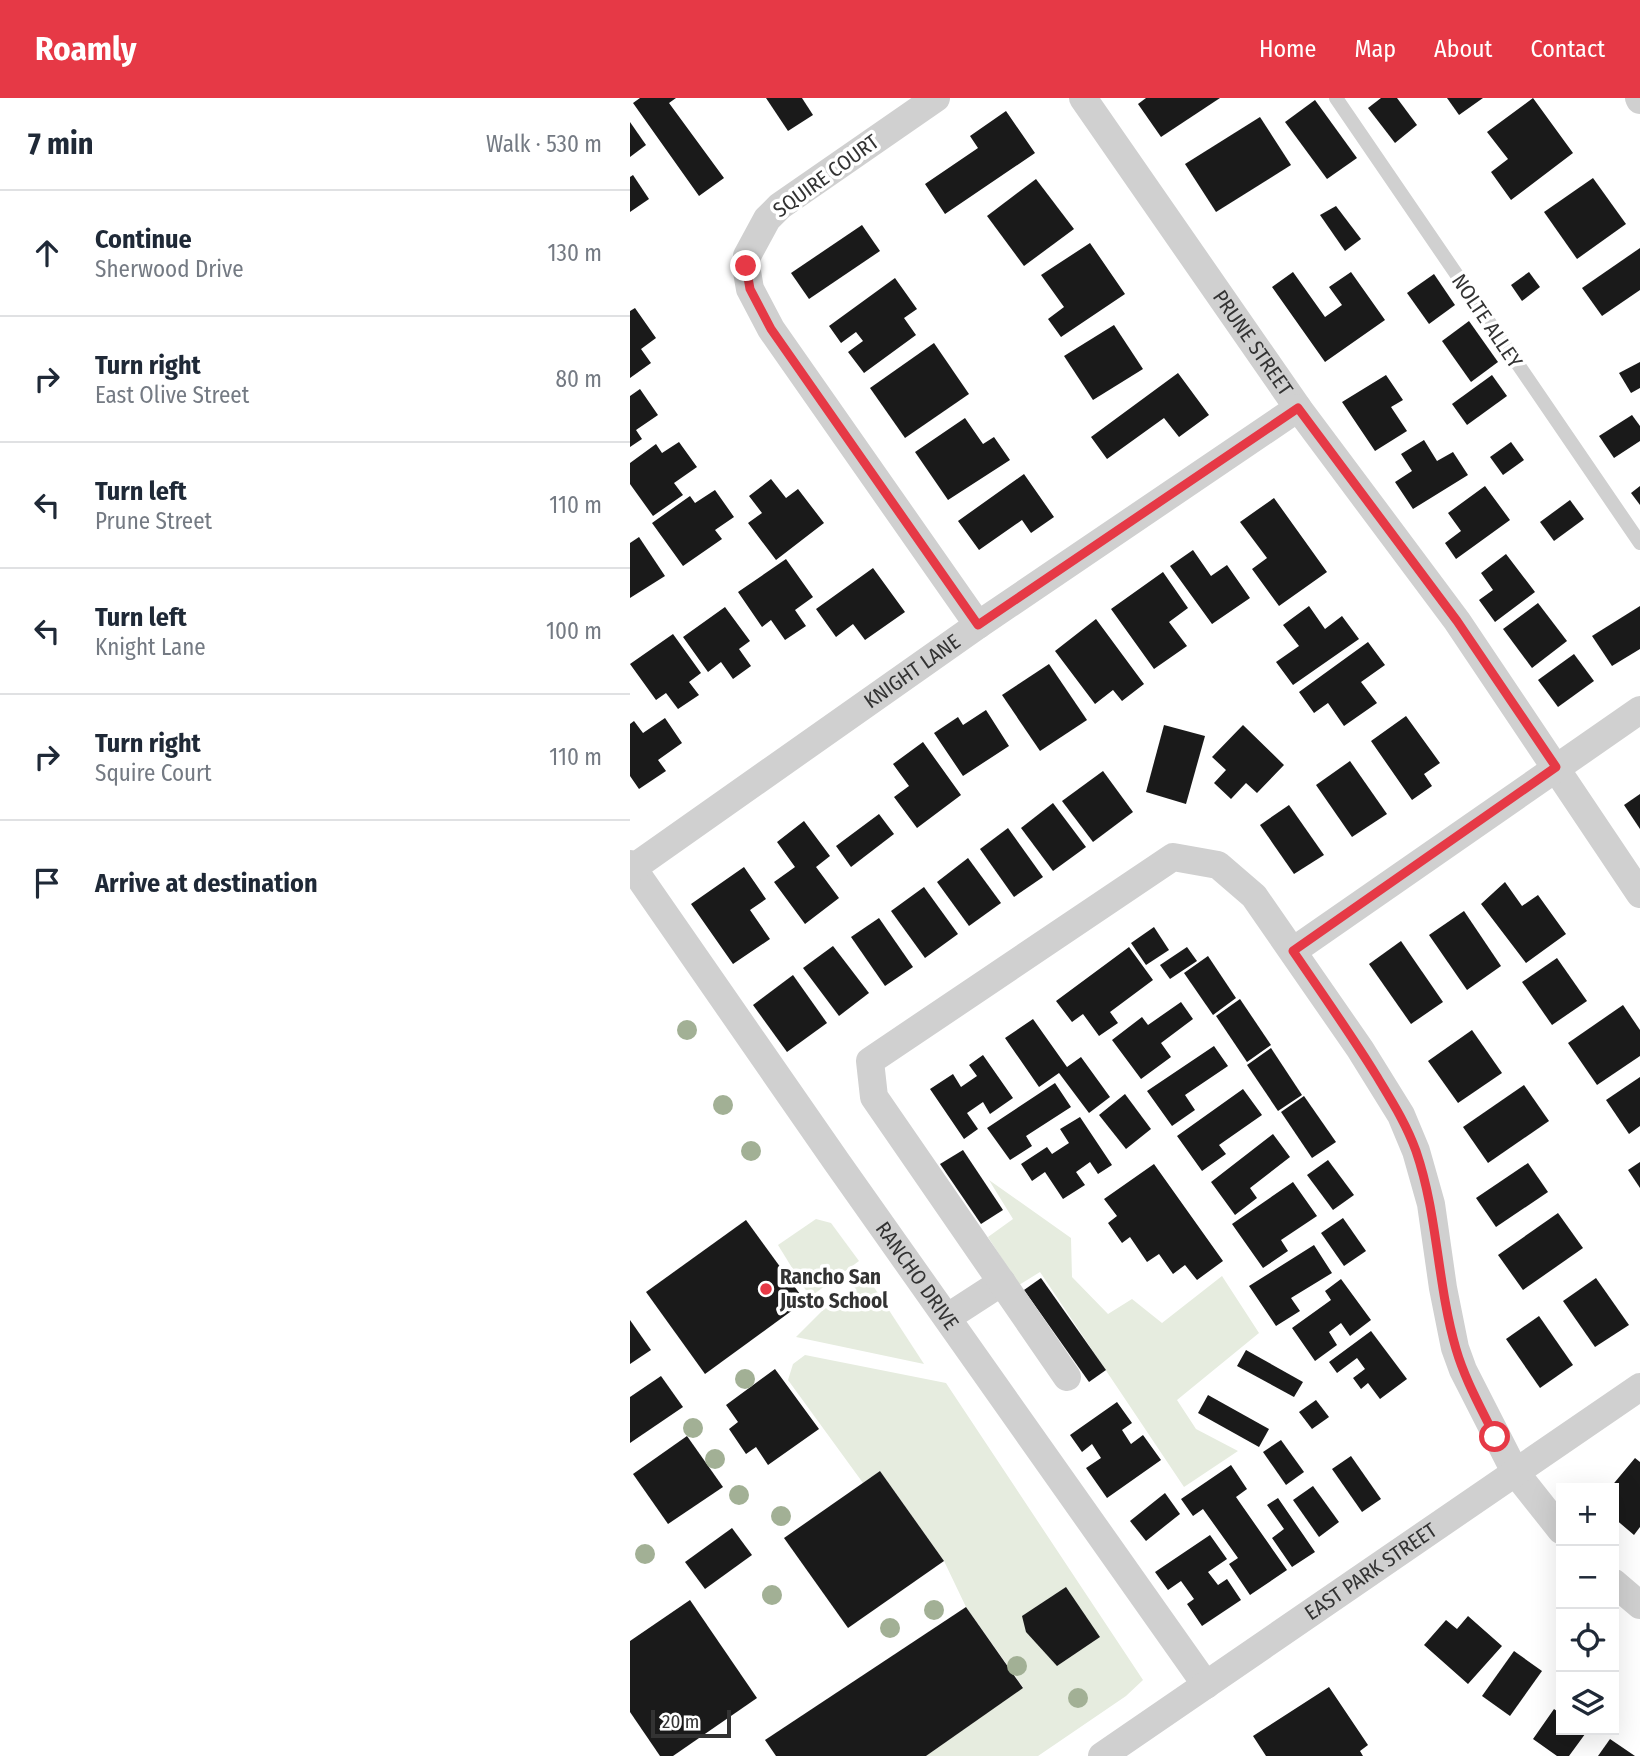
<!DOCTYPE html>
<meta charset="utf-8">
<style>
:root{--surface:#fff;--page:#f2f2f3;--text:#1f2937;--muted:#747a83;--line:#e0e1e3;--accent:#e63946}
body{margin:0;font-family:"Fira Sans Condensed",sans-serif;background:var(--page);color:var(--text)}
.controls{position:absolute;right:21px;bottom:21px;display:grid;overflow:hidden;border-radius:0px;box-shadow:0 7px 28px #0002}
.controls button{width:63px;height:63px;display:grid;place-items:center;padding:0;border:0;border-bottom:2px solid var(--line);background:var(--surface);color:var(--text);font:35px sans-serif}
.scale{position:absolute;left:21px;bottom:18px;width:80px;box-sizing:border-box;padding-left:7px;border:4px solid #333;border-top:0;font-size:19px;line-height:24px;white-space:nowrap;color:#333;-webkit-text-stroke:5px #fff;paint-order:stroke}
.stop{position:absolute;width:21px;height:21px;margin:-16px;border:5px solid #e63946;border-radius:50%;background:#fff}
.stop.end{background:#e63946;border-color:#fff;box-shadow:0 2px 7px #0008}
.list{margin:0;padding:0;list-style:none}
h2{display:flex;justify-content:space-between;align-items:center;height:91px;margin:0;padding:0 28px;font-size:30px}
h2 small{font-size:23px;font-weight:400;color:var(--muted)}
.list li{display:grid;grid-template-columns:46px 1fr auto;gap:21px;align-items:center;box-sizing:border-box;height:126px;padding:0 28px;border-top:2px solid var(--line)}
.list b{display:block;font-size:26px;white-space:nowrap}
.list p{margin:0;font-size:23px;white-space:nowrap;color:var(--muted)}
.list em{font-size:23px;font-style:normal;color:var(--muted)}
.icon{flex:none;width:38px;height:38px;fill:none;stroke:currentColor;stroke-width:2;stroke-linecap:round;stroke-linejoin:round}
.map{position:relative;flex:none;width:1010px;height:1658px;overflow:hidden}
header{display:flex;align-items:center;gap:42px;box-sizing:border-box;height:98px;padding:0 35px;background:var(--accent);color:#fff}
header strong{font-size:33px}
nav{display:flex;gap:38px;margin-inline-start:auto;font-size:24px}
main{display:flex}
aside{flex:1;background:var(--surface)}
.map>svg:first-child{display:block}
.green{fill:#e6ecdf}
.building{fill:#1a1a1a}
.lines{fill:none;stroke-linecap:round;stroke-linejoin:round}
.lane{stroke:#d0d0d0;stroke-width:14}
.street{stroke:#d0d0d0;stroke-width:28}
.tree{fill:#a2b095}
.route{stroke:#e63946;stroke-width:9}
.poi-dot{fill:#e63946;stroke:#fff;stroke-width:2.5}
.labels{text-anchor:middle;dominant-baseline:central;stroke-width:7;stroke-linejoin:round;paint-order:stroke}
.street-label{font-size:21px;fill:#333;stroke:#fff}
.poi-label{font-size:21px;font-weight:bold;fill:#333;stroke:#fff;text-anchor:start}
</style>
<header>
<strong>Roamly</strong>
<nav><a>Home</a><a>Map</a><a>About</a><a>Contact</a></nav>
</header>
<main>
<aside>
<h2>7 min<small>Walk · 530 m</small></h2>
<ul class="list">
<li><svg class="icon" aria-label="ahead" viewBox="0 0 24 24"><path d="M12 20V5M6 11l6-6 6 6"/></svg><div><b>Continue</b><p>Sherwood Drive</p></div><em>130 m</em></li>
<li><svg class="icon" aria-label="right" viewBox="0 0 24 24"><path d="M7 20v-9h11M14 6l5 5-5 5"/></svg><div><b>Turn right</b><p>East Olive Street</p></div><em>80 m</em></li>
<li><svg class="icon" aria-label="left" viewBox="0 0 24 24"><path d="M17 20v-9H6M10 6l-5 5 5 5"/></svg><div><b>Turn left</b><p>Prune Street</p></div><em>110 m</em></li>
<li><svg class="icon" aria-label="left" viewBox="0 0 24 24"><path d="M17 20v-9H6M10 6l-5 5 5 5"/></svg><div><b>Turn left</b><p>Knight Lane</p></div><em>100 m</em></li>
<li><svg class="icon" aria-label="right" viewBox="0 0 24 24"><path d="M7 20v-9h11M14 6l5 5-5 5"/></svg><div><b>Turn right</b><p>Squire Court</p></div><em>110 m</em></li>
<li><svg class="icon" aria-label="arrive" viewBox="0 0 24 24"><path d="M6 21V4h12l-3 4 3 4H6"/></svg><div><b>Arrive at destination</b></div></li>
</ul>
</aside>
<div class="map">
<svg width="1010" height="1658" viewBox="0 0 1010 1658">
<rect width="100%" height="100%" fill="#fff"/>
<g class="green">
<path d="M359 1082 441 1140 442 1179 478 1216 502 1201 532 1225 592 1178 629 1235 547 1302 566 1331 608 1353 554 1389 410 1174 389 1187 358 1139 383 1121Z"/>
<path d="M186 1121 201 1125 229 1163 180 1199 148 1147Z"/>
<path d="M238 1180 294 1266 166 1239 194 1211Z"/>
<path d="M175 1257 316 1285 513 1582 496 1598 408 1658H296L393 1589 336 1509 314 1463 250 1373 233 1385 158 1282 163 1266Z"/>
</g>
<g class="building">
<path d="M10 0H46L39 5 94 80 69 98 3 5Z"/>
<path d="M136 0H172L183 17 158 33Z"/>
<path d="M516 0H590L531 39 508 6Z"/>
<path d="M751 0H767L787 27 765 45 738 10Z"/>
<path d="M817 0H853L829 17Z"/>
<path d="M903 0 943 55 881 102 861 74 878 61 857 34Z"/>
<path d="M685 2 727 60 697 81 655 24Z"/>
<path d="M376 13 405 55 315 116 295 86 348 50 340 38Z"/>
<path d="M630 19 661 67 586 114 555 66Z"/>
<path d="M0 24 16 47 0 59Z"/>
<path d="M3 77 19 101 0 114V79Z"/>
<path d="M963 80 996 126 947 161 914 114Z"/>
<path d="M406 81 444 131 394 168 357 118Z"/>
<path d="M706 108 731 141 715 153 690 117Z"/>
<path d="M232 127 250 153 179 201 161 175Z"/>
<path d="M460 145 495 196 431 239 418 221 434 209 411 177Z"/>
<path d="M1010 150V192L972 218 952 190Z"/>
<path d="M663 174 695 219 712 207 699 189 721 174 755 222 695 264 642 189Z"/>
<path d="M899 174 910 189 892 203 881 187Z"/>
<path d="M804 176 825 207 799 226 777 195Z"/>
<path d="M265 180 287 211 274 220 286 237 234 275 218 254 233 243 226 234 211 245 199 228Z"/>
<path d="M5 210 26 240 11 251 21 265 0 280V213Z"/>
<path d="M839 223 868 264 841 284 812 243Z"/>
<path d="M484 227 513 271 463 302 434 258Z"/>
<path d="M304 245 339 296 275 340 240 290Z"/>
<path d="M1010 264V290L1001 295 989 275Z"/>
<path d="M548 275 579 317 549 339 534 320 477 361 461 339Z"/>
<path d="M756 277 773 302 761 309 777 333 745 353 712 304Z"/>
<path d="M862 277 877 298 837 327 822 306Z"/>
<path d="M10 291 28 317 6 332 12 341 0 349V298Z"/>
<path d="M1002 317 1010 328V343L984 360 969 338Z"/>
<path d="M335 320 353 346 364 339 380 362 318 402 285 354Z"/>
<path d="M794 342 807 363 823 354 838 377 783 411 765 384 782 373 771 356Z"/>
<path d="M49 344 67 369 44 385 53 397 23 418 0 386V365L26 346 32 355Z"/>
<path d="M881 344 894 362 873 377 860 359Z"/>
<path d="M394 376 424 419 401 435 392 422 349 452 328 423Z"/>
<path d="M141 381 156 400 168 391 194 425 146 462 118 425 132 415 119 398Z"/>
<path d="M855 388 880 422 826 461 815 445 831 433 818 415Z"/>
<path d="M1010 388V407L1001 395Z"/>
<path d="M85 392 104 419 85 432 92 441 53 468 22 425 60 398 65 405Z"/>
<path d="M644 400 697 474 649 508 622 471 637 460 610 424Z"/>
<path d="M940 402 954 421 924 443 910 424Z"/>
<path d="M9 439 35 478 0 500V445Z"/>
<path d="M563 452 581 478 597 467 620 500 582 526 540 468Z"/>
<path d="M876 456 905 494 865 524 849 502 863 492 851 475Z"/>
<path d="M156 461 183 499 165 512 176 528 155 542 141 522 132 529 108 494Z"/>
<path d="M243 470 275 514 235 542 223 526 206 539 186 511Z"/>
<path d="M533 474 558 510 539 524 557 548 524 571 481 511Z"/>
<path d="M908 505 937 543 902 570 873 531Z"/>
<path d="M679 508 695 531 712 518 729 541 663 587 646 564 669 548 653 527Z"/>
<path d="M1010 508V551L982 568 962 538Z"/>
<path d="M95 509 120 543 109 551 121 568 103 581 91 564 78 574 53 539Z"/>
<path d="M466 521 514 586 492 603 483 592 465 606 425 553Z"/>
<path d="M43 536 71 575 59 584 69 597 48 611 36 595 26 602 0 566Z"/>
<path d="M738 544 755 567 731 584 747 605 714 628 698 605 684 615 669 594Z"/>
<path d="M944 556 964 583 928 609 908 582Z"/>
<path d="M419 566 457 622 410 653 372 597Z"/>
<path d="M356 612 379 648 333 678 304 635 328 619 333 627Z"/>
<path d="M776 618 810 665 794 676 802 688 782 702 741 643Z"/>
<path d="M35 620 52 645 28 662 36 673 9 691 0 678V626L4 623 13 635Z"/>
<path d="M534 627 575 638 556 706 516 694Z"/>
<path d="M613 627 654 667 627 695 616 685 601 701 584 685 596 672 582 659Z"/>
<path d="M293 644 331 697 287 730 264 699 279 688 263 666Z"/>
<path d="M720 663 757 716 722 739 686 687Z"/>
<path d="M473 673 503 714 463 744 432 703Z"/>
<path d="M1010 696V731L994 707Z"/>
<path d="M423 705 456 749 423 773 391 730Z"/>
<path d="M659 707 694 757 664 776 630 727Z"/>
<path d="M249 716 264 736 221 769 206 748Z"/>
<path d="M174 723 200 758 186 769 209 800 175 826 144 784 165 769 147 744Z"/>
<path d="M378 730 413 779 384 799 350 751Z"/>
<path d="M338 760 371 805 339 828 307 784Z"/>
<path d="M114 769 136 801 120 812 140 841 103 866 61 806Z"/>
<path d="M875 784 892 808 908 797 936 836 896 865 851 806Z"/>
<path d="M294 789 328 836 295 860 261 813Z"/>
<path d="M834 813 871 868 837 892 799 837Z"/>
<path d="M249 820 283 869 255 888 221 839Z"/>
<path d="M524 829 539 852 516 867 501 845Z"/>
<path d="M771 843 813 904 781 926 739 866Z"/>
<path d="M203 848 239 895 209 918 173 870Z"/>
<path d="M499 849 523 882 480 914 488 925 469 938 453 916 442 924 426 903Z"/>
<path d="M557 849 567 863 540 881 530 867Z"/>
<path d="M578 858 606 900 583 917 554 875Z"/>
<path d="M927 860 957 903 922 927 892 884Z"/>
<path d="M163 877 197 925 157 954 123 907Z"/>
<path d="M610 901 641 947 617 964 586 918Z"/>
<path d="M551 904 563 921 531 945 541 959 511 981 482 942 512 919 518 927Z"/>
<path d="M993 907 1010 932V958L967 987 938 945Z"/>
<path d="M403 921 437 969 451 959 480 999 459 1015 429 975 409 989 375 940Z"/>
<path d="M842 932 872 975 828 1005 798 963Z"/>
<path d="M584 948 598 968 555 997 565 1012 542 1028 517 993Z"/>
<path d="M641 950 672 997 648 1013 617 967Z"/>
<path d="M353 957 383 1000 360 1016 353 1004 337 1015 348 1031 334 1041 300 991 323 976 331 989 347 978 339 967Z"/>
<path d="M1010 979V1028L999 1036 976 1002Z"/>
<path d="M425 985 441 1009 396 1038 402 1048 380 1062 357 1030Z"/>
<path d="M894 987 919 1023 858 1065 833 1029Z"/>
<path d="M613 991 632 1017 589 1047 596 1056 572 1073 547 1038Z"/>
<path d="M495 996 521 1031 496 1051 469 1017Z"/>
<path d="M674 998 706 1044 682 1060 651 1014Z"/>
<path d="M450 1019 482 1067 468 1076 460 1064 446 1074 455 1087 433 1101 415 1074 402 1083 391 1066 417 1049 422 1056 439 1045 430 1031Z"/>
<path d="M643 1036 660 1059 620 1090 627 1100 605 1117 581 1084Z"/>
<path d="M333 1052 373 1112 351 1126 310 1066Z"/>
<path d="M698 1062 724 1097 703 1112 677 1077Z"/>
<path d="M1010 1064V1090L998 1072Z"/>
<path d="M898 1065 918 1094 866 1129 846 1100Z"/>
<path d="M524 1066 593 1163 567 1182 555 1167 543 1176 529 1156 517 1164 500 1139 492 1145 478 1125 487 1118 474 1101Z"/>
<path d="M663 1084 687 1118 651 1142 658 1153 633 1170 602 1126Z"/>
<path d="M928 1115 953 1150 893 1192 868 1157Z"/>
<path d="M713 1120 736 1153 714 1168 691 1135Z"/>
<path d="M116 1122 175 1203 75 1276 16 1194Z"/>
<path d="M684 1147 702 1175 661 1200 670 1213 646 1228 619 1188Z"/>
<path d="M411 1180 476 1272 459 1284 394 1192Z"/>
<path d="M966 1180 999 1227 965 1249 933 1203Z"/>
<path d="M711 1181 741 1222 720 1238 711 1225 699 1234 707 1247 685 1263 662 1230 701 1202 695 1193Z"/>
<path d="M909 1218 943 1267 910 1290 876 1241Z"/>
<path d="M0 1222 21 1252 0 1266Z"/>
<path d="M741 1233 777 1281 750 1301 738 1285 731 1291 723 1280 735 1271 727 1260 707 1275 699 1264Z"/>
<path d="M616 1252 673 1284 664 1299 607 1268Z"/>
<path d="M145 1271 189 1331 138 1367 126 1349 116 1356 99 1331 108 1324 96 1307Z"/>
<path d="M31 1278 53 1309 0 1345V1299Z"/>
<path d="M578 1297 639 1331 629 1349 568 1315Z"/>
<path d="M686 1302 699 1319 682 1331 669 1314Z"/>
<path d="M487 1304 502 1325 492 1332 501 1346 513 1337 531 1362 477 1400 456 1370 471 1360 462 1346 452 1354 440 1337Z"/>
<path d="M57 1338 93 1389 38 1426 3 1376Z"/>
<path d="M651 1342 674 1374 656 1387 633 1354Z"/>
<path d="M721 1358 751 1401 732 1414 702 1371Z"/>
<path d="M1005 1360 1010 1364V1429L1004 1437 984 1420V1403L989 1396 984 1390H980Z"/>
<path d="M601 1367 617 1391 606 1399 657 1472 620 1497 599 1466 608 1460 573 1411 563 1418 551 1401Z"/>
<path d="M250 1373 314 1463 218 1530 154 1440Z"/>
<path d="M683 1388 709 1424 689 1439 663 1402Z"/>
<path d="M535 1395 550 1416 516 1443 500 1423Z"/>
<path d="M648 1400 685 1454 662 1469 642 1440 654 1431 637 1407Z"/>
<path d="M102 1430 122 1457 75 1491 55 1464Z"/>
<path d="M580 1437 597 1461 578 1474 588 1487 597 1481 611 1502 572 1528 557 1506 564 1501 551 1483 538 1492 525 1474Z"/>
<path d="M436 1489 470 1539 427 1568 396 1534 392 1518Z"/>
<path d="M60 1502 127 1600 43 1658H30L0 1614V1543Z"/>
<path d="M336 1509 393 1590 296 1658H146L135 1642Z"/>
<path d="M838 1518 872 1548 838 1586 794 1547 816 1522 827 1531Z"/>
<path d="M884 1553 912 1573 880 1618 852 1598Z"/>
<path d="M699 1589 738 1647 730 1653 733 1658H636L623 1638Z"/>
<path d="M924 1611 931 1616V1632H958L939 1658H927L903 1641Z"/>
<path d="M980 1641 1005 1658H968Z"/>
</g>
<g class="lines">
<path class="lane" d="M706 0 1010 445"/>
<g class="street">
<path d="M306 0 150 108 137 121 117 158 116 168 120 191 141 231 348 527"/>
<path id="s1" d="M453 0 668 310 827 523 1010 796"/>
<path d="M1009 0 1010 2"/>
<path id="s2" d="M0 766 206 1063 576 1587"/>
<path id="s3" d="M0 772 348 527 668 310"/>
<path d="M663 853 1010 612"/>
<path d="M318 1219 372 1184"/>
<path d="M437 1279 244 999 240 963 543 759 588 767 624 798 730 951 771 1017 786 1053 801 1106 813 1190 825 1250 833 1272 885 1374 931 1432"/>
<path d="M984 1485 1010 1507"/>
<path id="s4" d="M472 1658 1010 1289"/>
</g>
</g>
<g class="tree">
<circle cx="57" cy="932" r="10"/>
<circle cx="93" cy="1007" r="10"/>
<circle cx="121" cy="1053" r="10"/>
<circle cx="115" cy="1281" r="10"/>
<circle cx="63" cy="1330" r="10"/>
<circle cx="85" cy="1361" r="10"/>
<circle cx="109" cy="1397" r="10"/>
<circle cx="151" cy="1418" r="10"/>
<circle cx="15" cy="1456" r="10"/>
<circle cx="142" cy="1497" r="10"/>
<circle cx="304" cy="1512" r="10"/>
<circle cx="260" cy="1530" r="10"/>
<circle cx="387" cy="1568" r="10"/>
<circle cx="448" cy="1600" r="10"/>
</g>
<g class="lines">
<path class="route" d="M116 168 120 191 141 231 348 527 668 310 827 523 926 669 663 853C691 894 720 935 746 977 761 1002 776 1025 786 1053 808 1117 807 1186 826 1251 835 1282 851 1310 865 1339"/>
</g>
<circle class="poi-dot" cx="136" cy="1191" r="7"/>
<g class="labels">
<g class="street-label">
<text transform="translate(196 78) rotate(-36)">SQUIRE COURT</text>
<text transform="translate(857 223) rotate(56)">NOLTE ALLEY</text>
<text stroke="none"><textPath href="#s1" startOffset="298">PRUNE STREET</textPath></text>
<text stroke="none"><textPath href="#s3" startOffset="345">KNIGHT LANE</textPath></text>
<text stroke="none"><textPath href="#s2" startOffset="502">RANCHO DRIVE</textPath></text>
<text stroke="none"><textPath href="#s4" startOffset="326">EAST PARK STREET</textPath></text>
</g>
<g class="poi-label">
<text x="150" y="1179">Rancho San<tspan x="150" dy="24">Justo School</tspan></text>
</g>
</g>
</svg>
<div class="controls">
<button>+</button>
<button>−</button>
<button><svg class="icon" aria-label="locate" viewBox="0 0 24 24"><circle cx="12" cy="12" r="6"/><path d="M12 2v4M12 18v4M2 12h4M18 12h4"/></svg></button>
<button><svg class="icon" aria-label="layers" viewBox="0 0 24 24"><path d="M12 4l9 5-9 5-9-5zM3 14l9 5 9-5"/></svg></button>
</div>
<div class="scale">20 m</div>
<div class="stop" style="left:865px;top:1339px"></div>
<div class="stop end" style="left:116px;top:168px"></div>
</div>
</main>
